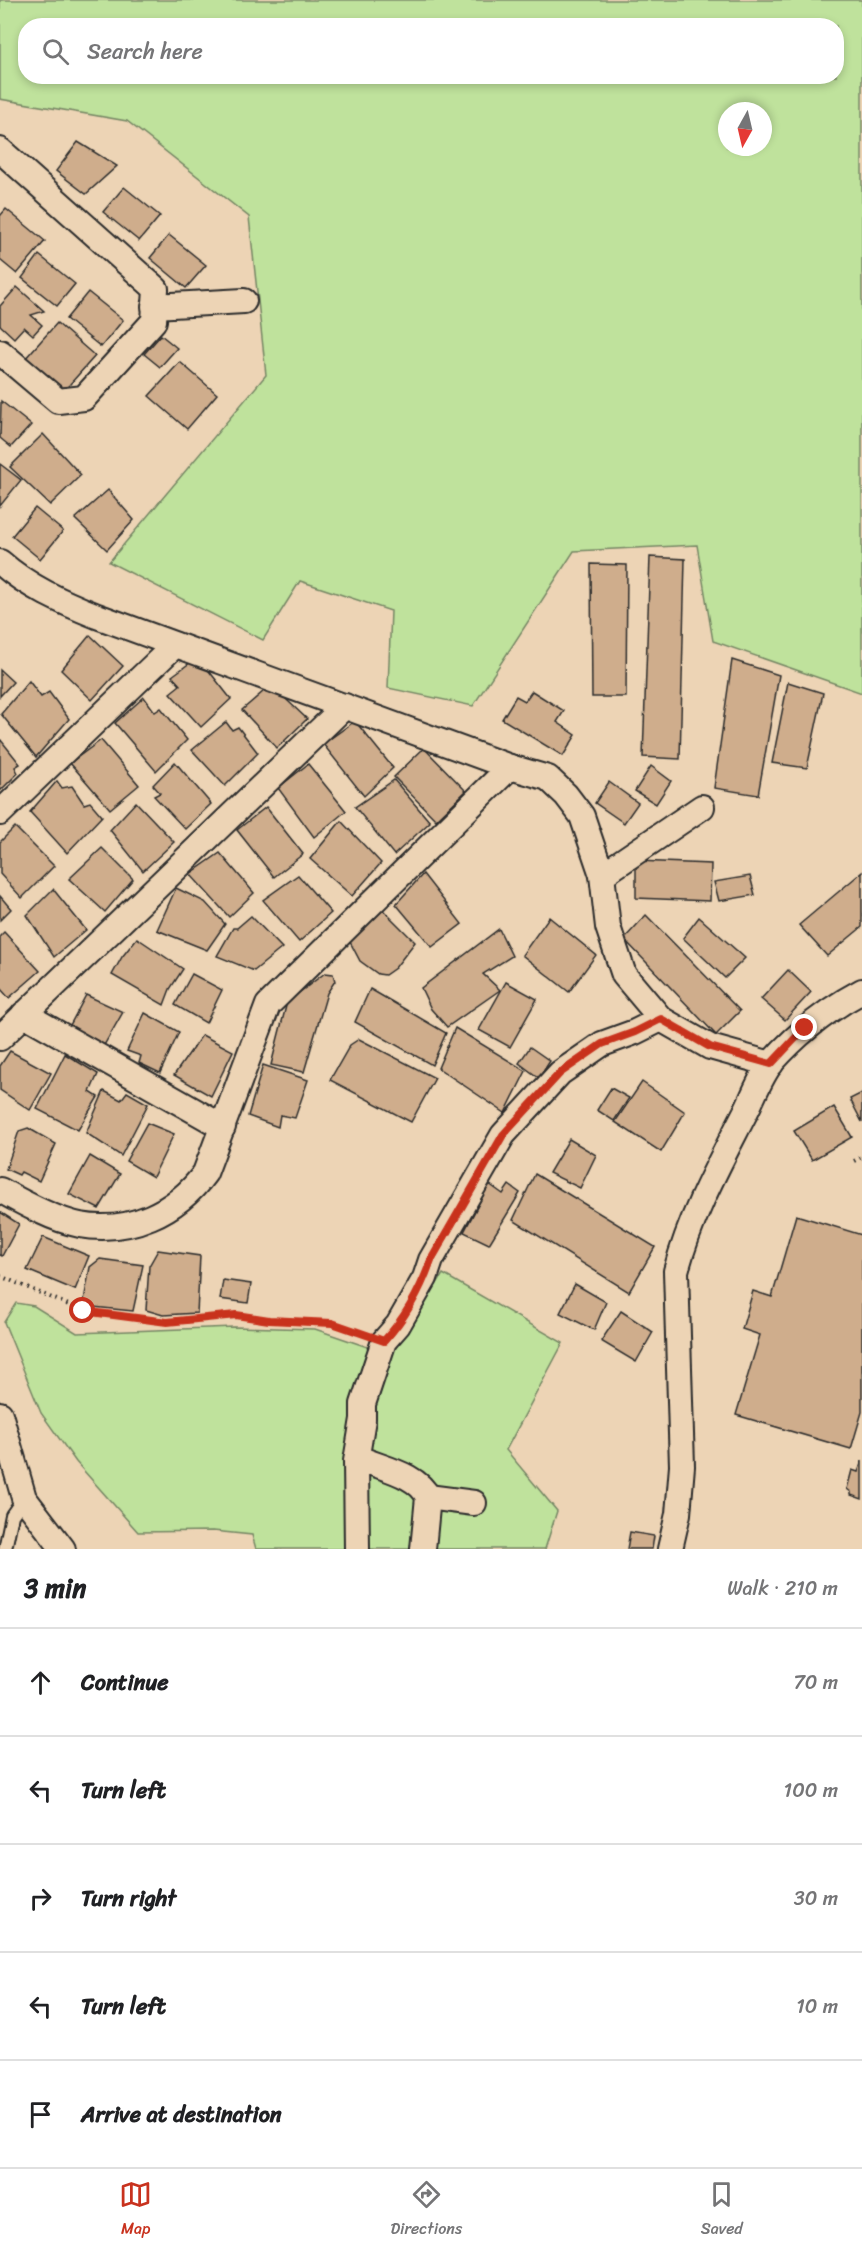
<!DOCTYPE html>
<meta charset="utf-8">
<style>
:root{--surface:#fff;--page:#f2f2f2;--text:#202124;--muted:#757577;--line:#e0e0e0;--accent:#c8321e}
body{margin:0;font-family:Sriracha,sans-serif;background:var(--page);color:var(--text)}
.compass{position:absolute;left:718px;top:102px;width:54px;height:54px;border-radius:50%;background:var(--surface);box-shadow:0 3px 9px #0003;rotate:188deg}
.stop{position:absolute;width:18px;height:18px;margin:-14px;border:4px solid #c8321e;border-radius:50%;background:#fff}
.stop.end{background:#c8321e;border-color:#fff;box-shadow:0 2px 6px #0008}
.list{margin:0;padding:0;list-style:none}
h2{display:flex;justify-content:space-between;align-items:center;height:78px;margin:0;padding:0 24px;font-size:26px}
h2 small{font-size:20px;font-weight:400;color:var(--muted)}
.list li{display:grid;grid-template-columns:39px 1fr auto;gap:18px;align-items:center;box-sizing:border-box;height:108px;padding:0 24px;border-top:2px solid var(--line)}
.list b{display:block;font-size:22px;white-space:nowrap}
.list em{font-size:20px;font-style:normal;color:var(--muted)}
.icon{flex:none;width:33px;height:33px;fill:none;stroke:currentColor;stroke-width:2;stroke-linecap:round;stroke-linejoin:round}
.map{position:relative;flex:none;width:862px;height:1549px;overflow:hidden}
.search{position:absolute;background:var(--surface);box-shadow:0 3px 9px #0003;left:18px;right:18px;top:18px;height:66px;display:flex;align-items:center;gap:15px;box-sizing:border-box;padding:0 21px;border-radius:24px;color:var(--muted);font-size:22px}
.sheet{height:618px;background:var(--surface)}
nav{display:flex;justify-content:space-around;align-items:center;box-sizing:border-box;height:84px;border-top:2px solid var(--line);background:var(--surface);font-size:16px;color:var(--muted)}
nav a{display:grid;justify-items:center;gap:3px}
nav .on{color:var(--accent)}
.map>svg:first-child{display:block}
.green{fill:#bfe29c;stroke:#758664;stroke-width:1.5;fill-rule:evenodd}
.building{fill:#cfad8c;stroke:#2b2b2b;stroke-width:1.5}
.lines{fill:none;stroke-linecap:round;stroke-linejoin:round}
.lane-casing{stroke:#2b2b2b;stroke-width:16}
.street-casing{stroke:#2b2b2b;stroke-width:28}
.path{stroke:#2b2b2b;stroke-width:4;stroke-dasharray:1.5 4.5;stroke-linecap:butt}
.lane{stroke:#edd4b5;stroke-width:12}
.street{stroke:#edd4b5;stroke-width:24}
.route{stroke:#c8321e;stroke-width:8}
</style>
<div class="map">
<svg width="862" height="1549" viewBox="0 0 862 1549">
<rect width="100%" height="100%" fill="#edd4b5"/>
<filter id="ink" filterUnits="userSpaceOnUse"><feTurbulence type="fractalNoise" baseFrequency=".0167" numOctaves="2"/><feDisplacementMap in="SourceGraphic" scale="12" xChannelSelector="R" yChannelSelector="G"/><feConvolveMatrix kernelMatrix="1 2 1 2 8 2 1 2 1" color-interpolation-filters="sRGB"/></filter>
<g filter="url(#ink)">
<g class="green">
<path d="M0 0H862V693L713 641 697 545 574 551 473 706 388 688 391 611 300 581 263 640 109 562 266 375 249 217 127 121 0 99ZM26 26H836V76H26ZM727 111H763V147H727Z"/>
<path d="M443 1274 563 1343 506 1450 557 1511 545 1549H256L252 1535 213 1531 138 1532 76 1462 41 1413 4 1322 16 1303 34 1306 77 1333 234 1327 315 1329 391 1355Z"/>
</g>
<g class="building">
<path d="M78 142 117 166 86 194 56 171Z"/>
<path d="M124 187 160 216 139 241 103 212Z"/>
<path d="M6 209 45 241 17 274 0 260V216Z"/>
<path d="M169 235 206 265 186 288 150 258Z"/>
<path d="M39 255 75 284 57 306 22 278Z"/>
<path d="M17 287 44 311 31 315 42 325 33 335 24 327 14 338 0 325V306Z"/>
<path d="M88 292 123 320 101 347 66 319Z"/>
<path d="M57 323 95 356 62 393 24 360Z"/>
<path d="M161 335 177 348 160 367 144 354Z"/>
<path d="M180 362 217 394 187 429 149 396Z"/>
<path d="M1 401 31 425 11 447 0 438Z"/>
<path d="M43 434 81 475 50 505 10 467Z"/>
<path d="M0 464 21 480 0 506Z"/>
<path d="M108 490 134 520 107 550 75 519Z"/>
<path d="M35 508 63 531 40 559 12 536Z"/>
<path d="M650 557 685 559 680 759 643 757Z"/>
<path d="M591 564 627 565 626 697H592Z"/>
<path d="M90 635 123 666 92 700 61 670Z"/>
<path d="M198 657 231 699 201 727 170 693 180 685 172 676Z"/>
<path d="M732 660 779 675 758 795 714 788Z"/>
<path d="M0 670 13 682 0 696Z"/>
<path d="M29 681 41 697 49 692 69 719 36 757 1 714Z"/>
<path d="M788 682 823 693 807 768 772 763Z"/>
<path d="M271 685 307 719 277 748 242 710Z"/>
<path d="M532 691 564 711 557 722 576 735 563 756 502 719 516 696 525 701Z"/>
<path d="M144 697 155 712 161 708 187 740 156 771 115 723Z"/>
<path d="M355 721 393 768 364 796 323 744Z"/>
<path d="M226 722 232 730 238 727 258 753 225 786 192 750Z"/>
<path d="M0 739 20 764 15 767 18 773 0 791Z"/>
<path d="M101 740 139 785 110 809 70 763Z"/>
<path d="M424 748 466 791 436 820 394 777Z"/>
<path d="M175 762 211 804 185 829 154 796 160 793 153 785Z"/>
<path d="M308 764 346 811 314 837 278 788Z"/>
<path d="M651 766 671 781 656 804 635 791Z"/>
<path d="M394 780 430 822 394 855 355 807Z"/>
<path d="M57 781 62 788 72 786 84 804 90 802 102 816 67 853 30 812Z"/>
<path d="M609 782 638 803 624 823 595 803Z"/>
<path d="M136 802 174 842 143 871 110 830Z"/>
<path d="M266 807 303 854 274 877 237 830Z"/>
<path d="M341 821 381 863 352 896 310 859Z"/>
<path d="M15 827 54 866 22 898 0 874V842Z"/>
<path d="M102 848 133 879 105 912 69 879Z"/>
<path d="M220 853 254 893 229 917 190 874Z"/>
<path d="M636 861 711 864 710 901 636 898Z"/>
<path d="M862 872V927L827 956 799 925Z"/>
<path d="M423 874 462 924 432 947 396 904Z"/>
<path d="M298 875 331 913 299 942 263 900Z"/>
<path d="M750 876 755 895 719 901 714 882Z"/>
<path d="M176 888 205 902 225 924 207 950 157 930Z"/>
<path d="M53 889 86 930 54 957 27 915Z"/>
<path d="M0 896 11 909 0 920Z"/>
<path d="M383 910 415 942 395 968 385 975 378 974 360 961 349 940Z"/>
<path d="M646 915 740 1011 716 1035 624 939Z"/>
<path d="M251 916 282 948 254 971 217 956 233 928H237Z"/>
<path d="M549 917 596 955 569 992 522 955Z"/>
<path d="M699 917 745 958 725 978 683 938Z"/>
<path d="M499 929 512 956 483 974 500 990 447 1027 431 1009 421 988Z"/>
<path d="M4 932 40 971 9 998 0 988V936Z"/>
<path d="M137 938 183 969 170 989 164 1005 112 975 122 957Z"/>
<path d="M788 970 811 992 785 1020 761 999Z"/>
<path d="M325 973 333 974 335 981 327 993 304 1072 271 1065 287 1002Z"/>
<path d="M192 974 222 990 206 1023 175 1005Z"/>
<path d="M506 982 537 999 510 1047 479 1030Z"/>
<path d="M370 989 446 1033 432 1065 355 1022Z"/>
<path d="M86 995 123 1012 103 1047 68 1029Z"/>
<path d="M145 1013 179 1032 160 1073 139 1063 141 1056 127 1051Z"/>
<path d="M455 1028 526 1071 505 1113 438 1068Z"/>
<path d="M202 1035 233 1051 211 1096 174 1075Z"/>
<path d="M359 1039 435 1078 411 1122 330 1080 350 1045Z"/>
<path d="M530 1047 550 1061 539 1078 519 1063Z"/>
<path d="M10 1051 51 1073 30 1110 0 1090V1066Z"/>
<path d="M65 1054 98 1074 90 1092 98 1097 78 1130 37 1109Z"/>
<path d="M263 1065 308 1080 295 1118 280 1115 278 1127 248 1116Z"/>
<path d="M642 1082 685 1112 661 1152 615 1122Z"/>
<path d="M611 1088 629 1098 614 1121 597 1110Z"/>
<path d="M104 1091 121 1100 127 1092 148 1104 121 1156 86 1133Z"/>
<path d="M862 1093V1122L850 1099Z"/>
<path d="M834 1107 852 1137 812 1160 794 1131Z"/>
<path d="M147 1123 174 1134 153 1177 126 1161Z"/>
<path d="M28 1128 56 1144 39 1181 21 1172 19 1175 6 1169 19 1131Z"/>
<path d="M569 1139 596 1155 580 1188 549 1173Z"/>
<path d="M90 1156 120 1174 99 1209 69 1194Z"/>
<path d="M535 1174 655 1247 629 1292 513 1220Z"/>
<path d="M489 1184 503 1194 509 1185 520 1193 489 1244 464 1232Z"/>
<path d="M0 1212 19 1224 2 1256 0 1255Z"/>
<path d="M796 1215 862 1235V1412L851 1449 736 1415 760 1335 742 1329 753 1291 772 1297Z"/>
<path d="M43 1237 89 1256 75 1290 27 1270Z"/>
<path d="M158 1250 200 1256 197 1313 163 1315 146 1310 149 1266Z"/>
<path d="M100 1259 143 1265 133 1311 83 1306 90 1267Z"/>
<path d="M223 1280 251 1284 248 1303 220 1299Z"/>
<path d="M575 1284 606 1302 594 1330 560 1313Z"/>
<path d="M621 1311 653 1332 636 1362 601 1341Z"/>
<path d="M862 1461V1499L851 1495V1492L847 1489 852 1470 858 1472Z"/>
<path d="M630 1532 654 1536 652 1549H627Z"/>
</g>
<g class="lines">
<defs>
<path id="lane" d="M5 1549 12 1515 24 1498"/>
<g id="street">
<path d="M0 150 156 289 154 321 84 398 58 401 0 352"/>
<path d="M154 306 244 301"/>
<path d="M0 562C28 587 62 602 97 616L510 767 548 778 566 795 582 816 602 875 608 927 624 975 661 1019 710 1047 771 1064"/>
<path d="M0 813 175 645"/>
<path d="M602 875 702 807"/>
<path d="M24 1014 223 1127"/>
<path d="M0 1038 345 706"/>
<path d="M0 1190C23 1203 54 1220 80 1225 129 1234 177 1212 205 1173L268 1005 510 767"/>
<path d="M0 1414 24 1498 63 1549"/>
<path d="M357 1457C379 1468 417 1473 428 1497L423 1549"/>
<path d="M428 1497 474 1503"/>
<path d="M357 1549 356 1461 363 1419V1404L384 1341 398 1325 425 1278 431 1260 503 1135 560 1073 602 1044 635 1032 661 1019"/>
<path d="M670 1549 678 1514 682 1466 676 1271C691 1215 718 1166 744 1115 753 1098 760 1077 772 1062 798 1033 828 1009 862 991"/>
</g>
</defs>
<use href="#lane" class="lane-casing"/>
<use href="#street" class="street-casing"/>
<g class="path">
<path d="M854 1161 862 1157"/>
<path d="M0 1276 83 1311 167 1322 236 1315 269 1320 332 1323 360 1333"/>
</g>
<use href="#lane" class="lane"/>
<use href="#street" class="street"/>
</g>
</g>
<g class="lines" filter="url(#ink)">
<path class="route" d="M83 1311 167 1322 236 1315 269 1320 332 1323 384 1341C405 1318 421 1289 431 1260L503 1135 560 1073 602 1044 635 1032 661 1019 710 1047 771 1064 805 1028"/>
</g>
</svg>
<svg class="compass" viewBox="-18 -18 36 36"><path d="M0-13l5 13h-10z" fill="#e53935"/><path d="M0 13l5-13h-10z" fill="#757577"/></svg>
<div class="stop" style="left:83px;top:1311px"></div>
<div class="stop end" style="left:805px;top:1028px"></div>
<div class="search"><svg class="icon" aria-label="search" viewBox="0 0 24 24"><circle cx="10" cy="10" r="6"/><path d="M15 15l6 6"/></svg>Search here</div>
</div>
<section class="sheet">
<h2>3 min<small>Walk · 210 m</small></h2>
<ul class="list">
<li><svg class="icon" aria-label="ahead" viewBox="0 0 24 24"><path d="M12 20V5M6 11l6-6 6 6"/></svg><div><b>Continue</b></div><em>70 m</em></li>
<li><svg class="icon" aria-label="left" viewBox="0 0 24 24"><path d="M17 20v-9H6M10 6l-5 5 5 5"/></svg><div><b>Turn left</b></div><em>100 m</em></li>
<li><svg class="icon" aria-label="right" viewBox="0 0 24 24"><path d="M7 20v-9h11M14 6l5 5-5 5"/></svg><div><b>Turn right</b></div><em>30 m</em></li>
<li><svg class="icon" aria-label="left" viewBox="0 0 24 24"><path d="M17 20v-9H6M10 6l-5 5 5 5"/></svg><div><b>Turn left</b></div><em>10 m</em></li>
<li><svg class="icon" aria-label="arrive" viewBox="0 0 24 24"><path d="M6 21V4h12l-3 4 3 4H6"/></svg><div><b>Arrive at destination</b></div></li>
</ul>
</section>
<nav>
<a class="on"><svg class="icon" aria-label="map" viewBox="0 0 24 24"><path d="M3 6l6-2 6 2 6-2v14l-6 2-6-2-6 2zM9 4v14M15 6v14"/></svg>Map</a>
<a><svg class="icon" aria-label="directions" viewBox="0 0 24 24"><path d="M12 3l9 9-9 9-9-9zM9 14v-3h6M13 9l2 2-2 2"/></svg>Directions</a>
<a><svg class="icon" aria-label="saved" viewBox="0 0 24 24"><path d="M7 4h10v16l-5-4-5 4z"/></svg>Saved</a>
</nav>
